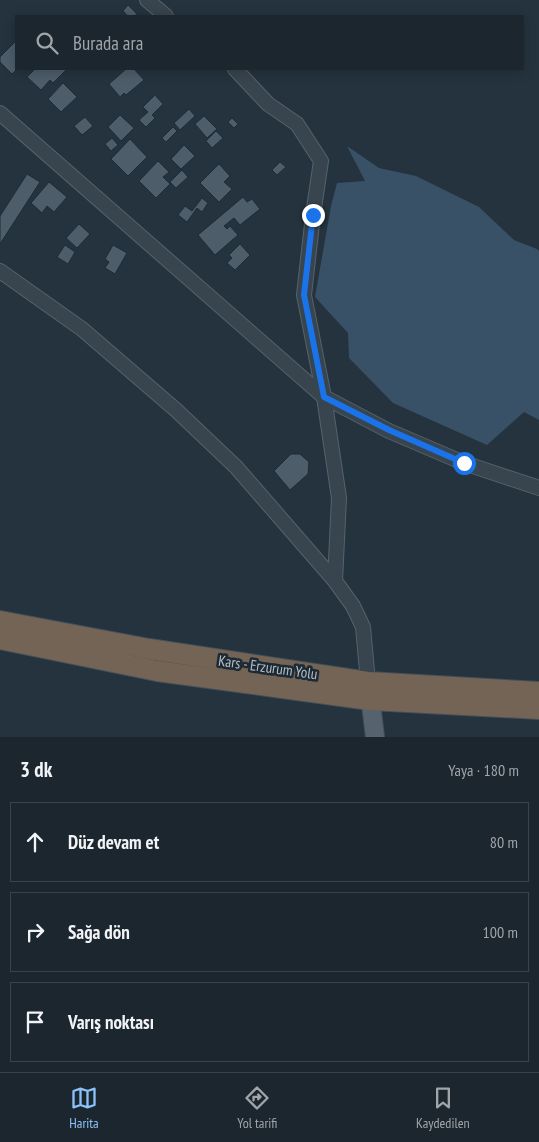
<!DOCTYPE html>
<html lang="tr">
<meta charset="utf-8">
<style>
:root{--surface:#1b262e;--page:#242e36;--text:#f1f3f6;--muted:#a0a5aa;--line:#39434a;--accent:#8ac2f9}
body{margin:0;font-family:"PT Sans Narrow",sans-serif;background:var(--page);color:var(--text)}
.stop{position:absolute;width:15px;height:15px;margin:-11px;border:4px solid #1a73e8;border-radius:50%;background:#fff}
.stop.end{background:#1a73e8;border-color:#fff;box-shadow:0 1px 5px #0008}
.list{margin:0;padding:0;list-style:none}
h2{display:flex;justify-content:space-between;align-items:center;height:65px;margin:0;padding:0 20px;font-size:21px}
h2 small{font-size:16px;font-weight:400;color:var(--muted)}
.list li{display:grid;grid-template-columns:32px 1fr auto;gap:15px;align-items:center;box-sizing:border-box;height:80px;margin:0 10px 10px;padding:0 10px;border:1px solid var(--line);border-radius:0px}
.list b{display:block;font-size:19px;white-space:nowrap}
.list em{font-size:16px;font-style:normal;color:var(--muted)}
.icon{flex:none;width:28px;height:28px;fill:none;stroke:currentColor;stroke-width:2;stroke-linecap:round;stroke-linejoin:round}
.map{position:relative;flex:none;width:539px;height:737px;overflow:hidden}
.search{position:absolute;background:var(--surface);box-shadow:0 2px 12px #0003;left:15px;right:15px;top:15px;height:55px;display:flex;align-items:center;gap:12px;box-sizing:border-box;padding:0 18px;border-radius:0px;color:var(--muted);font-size:19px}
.sheet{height:335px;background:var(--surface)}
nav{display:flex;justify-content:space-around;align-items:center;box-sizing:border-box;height:70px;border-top:1px solid var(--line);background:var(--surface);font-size:14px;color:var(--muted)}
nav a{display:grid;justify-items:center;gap:2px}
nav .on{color:var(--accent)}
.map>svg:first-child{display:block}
.water{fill:#385166}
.building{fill:#4d5d6a;stroke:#1f2b35}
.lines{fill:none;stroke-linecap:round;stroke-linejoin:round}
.minor-casing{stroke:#56626c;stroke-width:16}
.major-casing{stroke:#44505a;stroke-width:20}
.highway-casing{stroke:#434f59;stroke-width:22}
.minor{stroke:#38444e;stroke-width:14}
.major{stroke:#56636e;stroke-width:18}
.highway{stroke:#746455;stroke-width:20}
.route{stroke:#1a73e8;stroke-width:6}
.labels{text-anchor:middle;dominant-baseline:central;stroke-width:5;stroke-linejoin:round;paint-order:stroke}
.street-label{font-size:15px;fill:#b4bfc9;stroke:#1d2933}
</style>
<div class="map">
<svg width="539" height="737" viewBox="0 0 539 737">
<rect width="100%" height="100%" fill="#24333e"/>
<path class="water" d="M347 146 379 168 416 176 479 207 514 240 537 249 539 251V420L524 412 487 445 393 403 349 358 348 333 315 297 331 206 337 183 365 181Z"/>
<g class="building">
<path d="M128 5 137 14 134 16H128L123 11Z"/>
<path d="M16 41 17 69 12 74 0 62V57Z"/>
<path d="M35 69H67L53 83 50 80 41 90 27 77Z"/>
<path d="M126 69H134L144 80 126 95 124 93 120 97 109 84Z"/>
<path d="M63 83 77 97 61 112 48 99Z"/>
<path d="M155 95 163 104 152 115 155 118 146 127 139 120 148 112 143 107Z"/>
<path d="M189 109 195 116 180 130 174 123Z"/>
<path d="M120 115 134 128 121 141 108 127Z"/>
<path d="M204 116 217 129 207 138 195 124Z"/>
<path d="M85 117 93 126 82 135 74 126Z"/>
<path d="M232 118 238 124 234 128 228 122Z"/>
<path d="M173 127 177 131 166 142 162 138Z"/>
<path d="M216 131 223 138 212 148 206 141Z"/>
<path d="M112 138 118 145 111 151 105 144Z"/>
<path d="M130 139 147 157 128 176 111 159Z"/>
<path d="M184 145 195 156 181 169 171 159Z"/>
<path d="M158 161 169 172 163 177 170 184 156 198 139 181Z"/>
<path d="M280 162 286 167 277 175 272 170Z"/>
<path d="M219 164 230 176 224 182 232 189 219 202 200 183Z"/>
<path d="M182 170 188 177 176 188 170 182Z"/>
<path d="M27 174 40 182 0 244V216Z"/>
<path d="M49 182 67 197 54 212 47 206 42 213 31 203Z"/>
<path d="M243 197 247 202 252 199 260 209 240 225 234 218 224 226 227 229 230 226 238 235 215 255 198 235Z"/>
<path d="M202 198 208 203 202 212 197 208 187 222 178 215 185 206 192 211Z"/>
<path d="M79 224 90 234 77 248 66 238Z"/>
<path d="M240 244 250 255 235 270 227 263 232 258 229 255Z"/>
<path d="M65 245 75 252 68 264 57 257Z"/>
<path d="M113 245 127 253 115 274 105 268 109 262 105 259Z"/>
<path d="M291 454H300L309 462 308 474 290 490 274 471Z"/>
</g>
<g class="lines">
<defs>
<g id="minor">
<path d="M147 0 166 16"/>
<path d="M235 69 268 104 297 124 321 161 313 215 304 295 324 397 339 498 335 581"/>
<path d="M0 113 324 397 389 431 464 463 539 488"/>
<path d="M0 271 82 329 176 410 236 467 335 581 353 606 363 627 368 682"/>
</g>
<path id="major" d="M369 687 375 737"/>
<g id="highway">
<path d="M0 621 149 649 368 682 539 692"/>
<path d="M0 639 157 671 370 700 539 709"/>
</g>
</defs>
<use href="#minor" class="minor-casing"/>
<use href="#major" class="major-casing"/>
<use href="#highway" class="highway-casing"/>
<use href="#minor" class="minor"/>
<use href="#major" class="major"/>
<use href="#highway" class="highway"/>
</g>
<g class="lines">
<path class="route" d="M313 215 304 295 324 397 389 430 464 463"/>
</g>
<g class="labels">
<g class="street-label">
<text transform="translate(268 667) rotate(8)">Kars - Erzurum Yolu</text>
</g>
</g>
</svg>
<div class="stop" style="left:464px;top:463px"></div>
<div class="stop end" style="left:313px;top:215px"></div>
<div class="search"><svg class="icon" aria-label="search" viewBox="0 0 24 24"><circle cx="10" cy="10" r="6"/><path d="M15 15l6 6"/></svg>Burada ara</div>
</div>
<section class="sheet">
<h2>3 dk<small>Yaya · 180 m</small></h2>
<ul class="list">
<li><svg class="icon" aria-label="ahead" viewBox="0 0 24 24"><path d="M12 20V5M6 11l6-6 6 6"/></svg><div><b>Düz devam et</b></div><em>80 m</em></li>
<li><svg class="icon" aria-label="right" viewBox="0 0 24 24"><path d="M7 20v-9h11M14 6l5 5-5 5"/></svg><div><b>Sağa dön</b></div><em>100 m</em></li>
<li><svg class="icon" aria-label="arrive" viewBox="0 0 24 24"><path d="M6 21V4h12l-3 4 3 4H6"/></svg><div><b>Varış noktası</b></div></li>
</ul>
</section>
<nav>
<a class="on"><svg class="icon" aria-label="map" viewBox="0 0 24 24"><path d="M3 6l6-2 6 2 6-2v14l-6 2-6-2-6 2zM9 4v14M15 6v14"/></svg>Harita</a>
<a><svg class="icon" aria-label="directions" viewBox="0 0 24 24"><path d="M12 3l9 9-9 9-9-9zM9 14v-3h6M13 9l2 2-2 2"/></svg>Yol tarifi</a>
<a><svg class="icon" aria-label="saved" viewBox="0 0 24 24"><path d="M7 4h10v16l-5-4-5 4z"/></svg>Kaydedilen</a>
</nav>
